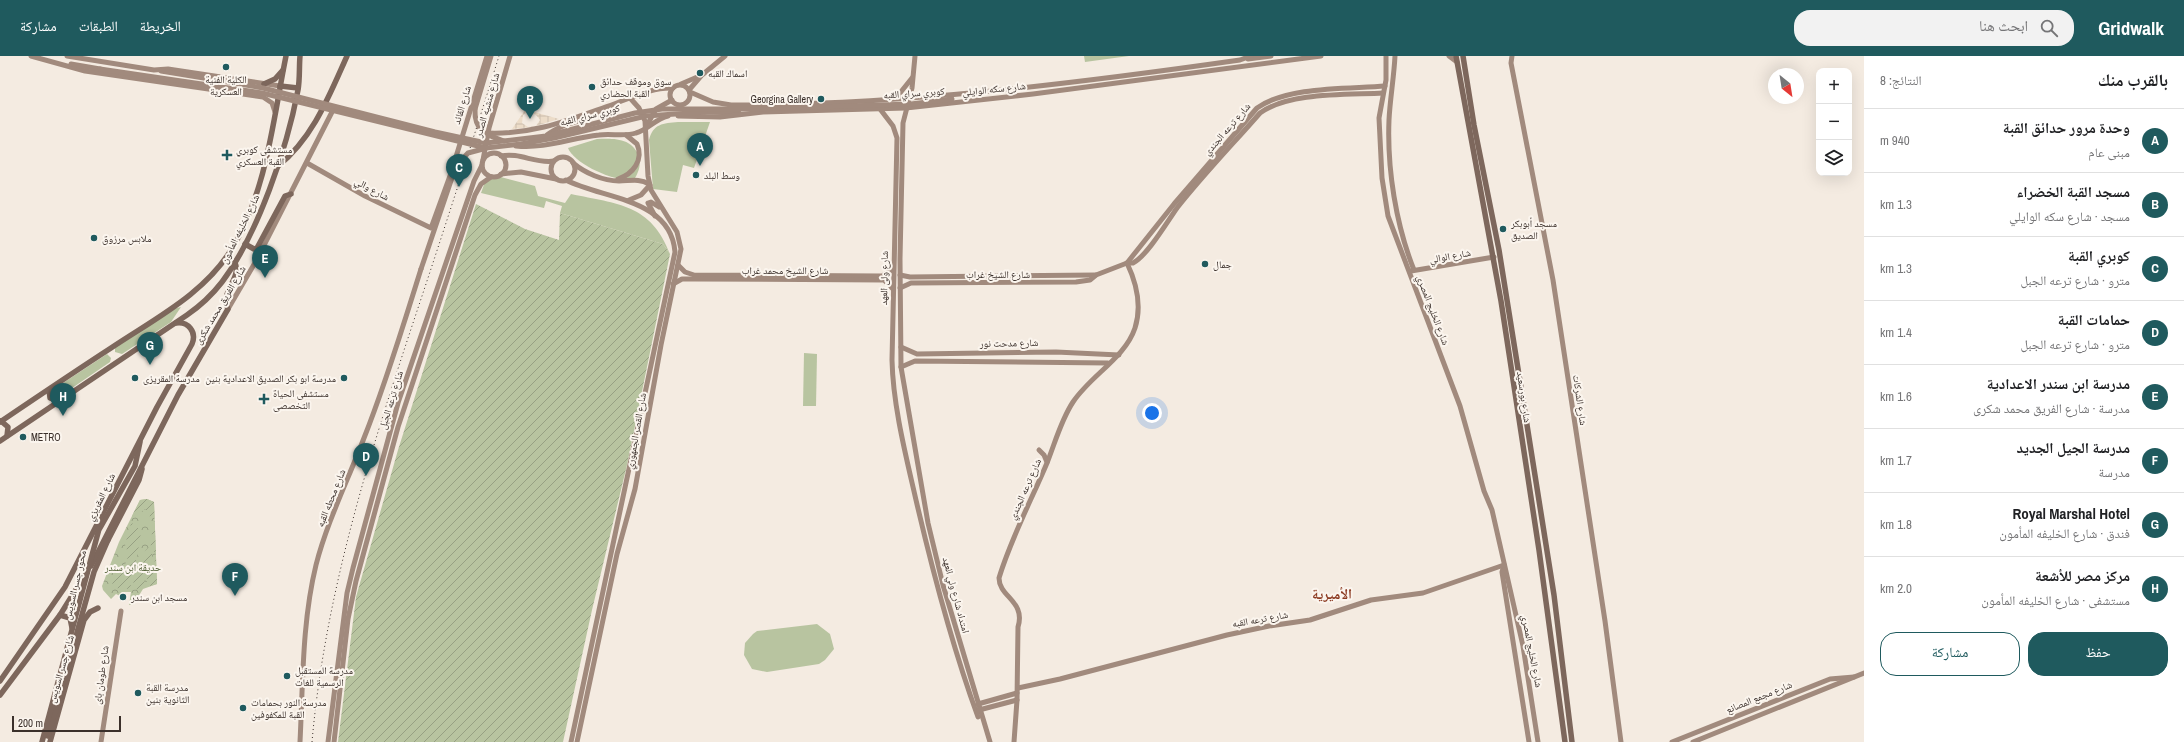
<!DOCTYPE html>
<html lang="ar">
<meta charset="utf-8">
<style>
:root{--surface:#fff;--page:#f2f2f2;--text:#202124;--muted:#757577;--line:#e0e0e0;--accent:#1f5a5e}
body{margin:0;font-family:"Archivo Narrow","Noto Naskh Arabic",sans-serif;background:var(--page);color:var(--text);direction:rtl}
.controls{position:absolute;right:12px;top:12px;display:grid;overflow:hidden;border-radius:8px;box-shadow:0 4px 16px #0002}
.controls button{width:36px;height:36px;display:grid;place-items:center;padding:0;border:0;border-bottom:1px solid var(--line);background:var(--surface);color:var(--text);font:20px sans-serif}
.compass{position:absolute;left:1768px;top:12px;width:36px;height:36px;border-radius:50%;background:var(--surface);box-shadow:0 4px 16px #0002;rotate:150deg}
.scale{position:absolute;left:12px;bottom:10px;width:109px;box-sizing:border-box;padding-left:4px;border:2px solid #3b302b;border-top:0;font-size:11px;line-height:14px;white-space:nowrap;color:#3b302b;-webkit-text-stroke:3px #fbf5ee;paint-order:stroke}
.you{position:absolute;left:1152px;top:357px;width:14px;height:14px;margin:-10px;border:3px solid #fff;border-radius:50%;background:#1a73e8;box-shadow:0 0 0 6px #1a73e833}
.badge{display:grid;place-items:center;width:26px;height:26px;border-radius:50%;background:var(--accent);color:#fff;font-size:13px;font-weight:700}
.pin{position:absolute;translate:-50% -33px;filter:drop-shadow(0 1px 2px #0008)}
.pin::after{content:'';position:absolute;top:21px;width:14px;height:12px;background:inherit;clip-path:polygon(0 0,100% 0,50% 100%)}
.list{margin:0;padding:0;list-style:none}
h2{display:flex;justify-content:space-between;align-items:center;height:52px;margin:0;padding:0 16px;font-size:17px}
h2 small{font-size:13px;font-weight:400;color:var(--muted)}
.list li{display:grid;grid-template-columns:26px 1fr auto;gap:12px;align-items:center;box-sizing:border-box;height:64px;padding:0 16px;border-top:1px solid var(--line)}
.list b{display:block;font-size:15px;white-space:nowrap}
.list p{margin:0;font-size:13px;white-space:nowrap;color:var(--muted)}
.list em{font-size:13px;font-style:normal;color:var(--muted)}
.actions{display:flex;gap:8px;padding:12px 16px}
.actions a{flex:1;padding:9px 0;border:1px solid var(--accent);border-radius:16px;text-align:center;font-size:14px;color:var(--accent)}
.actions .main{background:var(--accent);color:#fff}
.icon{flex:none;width:22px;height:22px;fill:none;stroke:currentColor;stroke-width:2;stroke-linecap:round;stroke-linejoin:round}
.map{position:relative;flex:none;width:1864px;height:686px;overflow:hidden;direction:ltr}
header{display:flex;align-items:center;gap:24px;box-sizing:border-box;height:56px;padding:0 20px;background:var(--accent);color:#fff}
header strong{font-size:19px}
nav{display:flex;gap:22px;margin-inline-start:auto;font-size:14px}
.search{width:280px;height:36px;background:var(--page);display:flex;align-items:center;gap:10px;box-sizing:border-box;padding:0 14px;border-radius:16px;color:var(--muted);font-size:15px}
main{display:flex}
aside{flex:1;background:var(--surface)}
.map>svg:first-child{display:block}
.grass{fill:#b8c4a0}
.park{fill:url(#park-crowns)}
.garden{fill:url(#garden-furrows)}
.plaza{fill:url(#plaza-grid);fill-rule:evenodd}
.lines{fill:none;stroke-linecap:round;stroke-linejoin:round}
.secondary{stroke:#a18a7d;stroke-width:5}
.primary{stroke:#7d675c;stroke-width:5.5}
.rail{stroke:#3b302b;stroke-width:1;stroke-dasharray:1 3;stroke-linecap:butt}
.secondary-bridge{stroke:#a18a7d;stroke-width:5}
.primary-bridge{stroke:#7d675c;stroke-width:5.5}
.poi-dot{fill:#1f5a5e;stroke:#fbf5ee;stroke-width:1.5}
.labels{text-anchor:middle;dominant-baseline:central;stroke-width:4;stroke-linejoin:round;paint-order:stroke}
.poi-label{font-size:10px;fill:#3b302b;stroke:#fbf5ee;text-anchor:start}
.street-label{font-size:10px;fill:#3b302b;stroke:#fbf5ee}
.park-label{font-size:10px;fill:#4a5a2e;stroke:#fbf5ee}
.district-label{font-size:14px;font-weight:bold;fill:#8c3b22;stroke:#fbf5ee}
</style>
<header>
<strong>Gridwalk</strong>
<div class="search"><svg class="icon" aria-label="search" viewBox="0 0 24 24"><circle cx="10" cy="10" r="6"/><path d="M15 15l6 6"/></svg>ابحث هنا</div>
<nav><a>الخريطة</a><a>الطبقات</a><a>مشاركة</a></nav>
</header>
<main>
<aside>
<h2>بالقرب منك<small>النتائج: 8</small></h2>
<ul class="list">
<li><span class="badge">A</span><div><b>وحدة مرور حدائق القبة</b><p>مبنى عام</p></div><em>940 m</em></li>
<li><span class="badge">B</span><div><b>مسجد القبة الخضراء</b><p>مسجد · شارع سكه الوايلي</p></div><em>1.3 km</em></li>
<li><span class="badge">C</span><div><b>كوبري القبة</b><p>مترو · شارع ترعه الجبل</p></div><em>1.3 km</em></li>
<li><span class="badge">D</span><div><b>حمامات القبة</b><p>مترو · شارع ترعه الجبل</p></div><em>1.4 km</em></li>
<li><span class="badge">E</span><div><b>مدرسة ابن سندر الاعدادية</b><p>مدرسة · شارع الفريق محمد شكرى</p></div><em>1.6 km</em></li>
<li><span class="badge">F</span><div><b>مدرسة الجيل الجديد</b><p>مدرسة</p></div><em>1.7 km</em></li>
<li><span class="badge">G</span><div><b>Royal Marshal Hotel</b><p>فندق · شارع الخليفه المأمون</p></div><em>1.8 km</em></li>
<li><span class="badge">H</span><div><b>مركز مصر للأشعة</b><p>مستشفى · شارع الخليفه المأمون</p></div><em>2.0 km</em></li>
</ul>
<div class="actions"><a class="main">حفظ</a><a>مشاركة</a></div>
</aside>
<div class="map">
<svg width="1864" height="686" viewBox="0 0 1864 686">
<defs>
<pattern id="park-crowns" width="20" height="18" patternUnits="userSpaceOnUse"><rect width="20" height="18" fill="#b8c4a0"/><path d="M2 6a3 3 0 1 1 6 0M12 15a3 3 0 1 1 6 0" fill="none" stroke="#97a083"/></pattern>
<pattern id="garden-furrows" width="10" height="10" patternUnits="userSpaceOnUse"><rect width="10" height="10" fill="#b8c4a0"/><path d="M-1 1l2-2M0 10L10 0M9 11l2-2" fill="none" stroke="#97a083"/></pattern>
<pattern id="plaza-grid" width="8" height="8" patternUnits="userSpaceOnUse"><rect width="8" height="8" fill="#ecdcc8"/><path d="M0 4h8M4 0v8" fill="none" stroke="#cbbdac"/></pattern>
</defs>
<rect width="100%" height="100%" fill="#f4ebe1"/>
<g class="grass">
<path d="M1084 0H1129L1085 6Z"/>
<path d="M678 66H710L694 112 683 109 677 136 653 133 649 84C653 68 663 67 678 66Z"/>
<path d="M597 83C614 82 633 82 639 101 641 108 639 115 635 122 619 129 574 108 568 92Z"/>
<path d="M497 120 535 130 538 140 565 147 571 138C618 148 651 148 670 198L663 188 560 157 562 150 546 145 544 152 481 137 486 123Z"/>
<path d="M181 251 171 266 122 298 115 296V291L173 253Z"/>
<path d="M804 297 817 298 816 350H803Z"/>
<path d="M107 298 111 302 110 306 59 341 54 340 52 335 54 333Z"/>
<path d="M817 568 830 578 834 593 825 604 819 608 767 616 752 613 744 599 745 587 753 578 757 575Z"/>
</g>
<path class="park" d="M147 443 154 446 157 528 143 533 133 549H129L131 536H122L120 540 116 538 111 543 103 534 102 530 119 486 140 444Z"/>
<g class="garden">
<path d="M476 148 525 173 559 184 560 157 663 188 670 198 627 409 592 554 563 686H338L356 541 398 394Z"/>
<path d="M147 443 154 446 156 499 150 488 155 462 146 459 147 455 145 453 134 462 132 460 140 444Z"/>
<path d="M134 467 141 476 137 501 127 503 129 499 125 489 131 468Z"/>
<path d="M148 492 151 494C153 500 153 508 147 511 141 506 142 497 148 492Z"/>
<path d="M156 502 157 528 146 531 148 515 153 510Z"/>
<path d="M138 503 145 514 144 527 138 533 132 534Z"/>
<path d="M129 504H136L130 533 114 532 112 529 115 518Z"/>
</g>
<path class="plaza" d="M525 54H527L559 63 532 71 512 73ZM529 55 536 59 540 64 536 70 528 71 522 67 523 59Z"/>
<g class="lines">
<g class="secondary">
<path d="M31 0 85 15 263 41 272 47 275 56"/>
<path d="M67 0 154 14 168 13 280 30"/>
<path d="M915 0 912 32 903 67 900 203 901 311 928 467 943 529 990 686"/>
<path d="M1386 0V24L1379 62 1382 122 1388 160 1460 350 1484 435 1492 454 1523 590 1538 686"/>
<path d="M1395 0C1394 21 1390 43 1389 64 1387 113 1396 169 1414 214"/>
<path d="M1449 0 1457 6"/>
<path d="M1512 0 1511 7 1553 224 1605 565 1621 686"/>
<path d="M1248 3 1271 0"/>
<path d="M71 8 100 13"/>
<path d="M161 15 210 23"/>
<path d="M681 28 702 19 725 0"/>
<circle cx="680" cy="39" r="10"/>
<path d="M689 34 701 20"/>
<path d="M690 36 713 46 731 49C902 49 1071 28 1240 4L1251 0"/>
<path d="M891 43 900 37 912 22"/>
<path d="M475 53 491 0"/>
<path d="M880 53 893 70 897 82 892 304C893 350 906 400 916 444 933 517 952 590 978 661"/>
<path d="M705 56 739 57"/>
<path d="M678 60 720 61 763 56 906 52 1033 38 1321 0"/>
<path d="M646 71 656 53 672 44"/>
<path d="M487 77C535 79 571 63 614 48 633 41 653 31 673 32"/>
<path d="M547 79C567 63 597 65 617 48"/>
<path d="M516 90C546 93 570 82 599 79 611 77 624 81 636 77 648 74 655 63 668 60"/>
<circle cx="494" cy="109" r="12"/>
<path d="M501 100C520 96 535 108 554 105"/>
<circle cx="563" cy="113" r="12"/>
<path d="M483 104 489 72 510 0"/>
<path d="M307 107 365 140 431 172 451 117 487 0"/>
<path d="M573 107C585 117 603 125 619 125 630 125 639 122 649 128"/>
<path d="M501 118 521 116 556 123"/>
<path d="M618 123C633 118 644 104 637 88L626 79"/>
<path d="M566 124C602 143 671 142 675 196L571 686"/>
<path d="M629 144 641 139 650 129"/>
<path d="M655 160 648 147 651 146 659 151"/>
<path d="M1127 207 1174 148 1257 52C1288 30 1348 33 1385 30"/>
<path d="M678 209 685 216 694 219 882 220 893 213"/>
<path d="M1411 215 1494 201"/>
<path d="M900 219 910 221 1096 219"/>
<path d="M673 228 682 223H695L884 224 893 233"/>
<path d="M900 232 911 227 1076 226 1090 224 1096 219 1127 207H1133C1147 200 1167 166 1177 152 1203 119 1232 89 1260 57 1289 36 1347 39 1383 37"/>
<path d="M228 253 256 205 333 54"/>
<path d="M901 291 917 298 1056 296 1119 299"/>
<path d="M901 311 915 305 1108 307"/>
<path d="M1039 394 1044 399 1047 406"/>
<path d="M1504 509 1502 516 1529 686"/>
<path d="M1018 632 1060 623 1227 579 1269 570 1310 564 1371 544 1423 537 1504 509"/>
<path d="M978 648 1017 637"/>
<path d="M979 654 1017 644"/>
<path d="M101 686 121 555"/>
<path d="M300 686C303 627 302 566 316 509 327 466 348 424 364 382 386 327 403 270 421 213"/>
<path d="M328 686 347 537 353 512 398 347 474 125 482 109"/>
<path d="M334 686 348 563 356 525 398 371 475 139 481 128 491 121"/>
<path d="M577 686 617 498 635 433 661 289 681 193 677 176 651 134 648 120 645 65 639 52 630 42"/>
<path d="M1014 686 1017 644 1018 571C1026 545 999 541 999 522 1011 482 1031 445 1047 407 1055 387 1061 364 1073 346 1091 319 1125 302 1135 272 1142 250 1137 228 1127 207"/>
<path d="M1672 686 1830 623 1854 621"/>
<path d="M1693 686 1864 617"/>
</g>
<g class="primary">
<path d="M1456 0 1501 245 1539 494 1565 686"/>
<path d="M1463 0 1474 69 1499 194 1527 369 1554 539 1572 686"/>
<path d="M264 28 275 23 283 14"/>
<path d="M280 30 298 32"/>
<path d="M278 110C313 82 329 40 347 0"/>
<path d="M245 188 254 193 257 192 285 140 291 138"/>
<path d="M49 334 50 342 58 345"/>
<path d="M1 365 8 371 7 380"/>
<path d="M0 366C37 341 74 316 111 292 154 263 205 238 233 191 267 133 273 64 286 0"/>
<path d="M0 385 187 259C200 250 212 239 222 226 258 178 287 92 298 34 300 23 299 11 300 0"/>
<path d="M100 472 135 410 140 386"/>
<path d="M108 484 139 424 142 413"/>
<path d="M91 510 178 339 228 253C219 237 242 222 235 207"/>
<path d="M60 559 70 562 72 572"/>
<path d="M0 625 65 531 157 351 192 288C197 276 188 265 176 267"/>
<path d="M0 639 60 559 85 519"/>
<path d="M50 686 84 564 90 556 98 552"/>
</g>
<path class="rail" d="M312 686C325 537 371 393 418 252 446 168 473 84 499 0"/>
<g class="secondary-bridge">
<path d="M100 13 262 37 486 92 521 88 554 82 646 60 705 56"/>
<path d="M210 23 263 32 435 76 486 87 546 80 635 57 662 53H755L911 48 952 43"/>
<path d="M475 53C474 75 486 79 504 85"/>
<path d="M421 213 456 110 468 97 483 93"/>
</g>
<g class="primary-bridge">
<path d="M48 680 94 516 108 484"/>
<path d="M42 686 99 473"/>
</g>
</g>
<g class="poi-dot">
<circle cx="226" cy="11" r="4"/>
<circle cx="700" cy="17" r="4"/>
<circle cx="592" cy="31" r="4"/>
<circle cx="821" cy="43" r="4"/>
<path d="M225 93h4v4h4v4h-4v4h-4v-4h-4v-4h4z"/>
<circle cx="696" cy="119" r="4"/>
<circle cx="1503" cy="173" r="4"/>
<circle cx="94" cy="182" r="4"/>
<circle cx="1205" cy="208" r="4"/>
<circle cx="135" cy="322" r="4"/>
<circle cx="344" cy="322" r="4"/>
<path d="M262 337h4v4h4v4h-4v4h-4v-4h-4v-4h4z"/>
<circle cx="23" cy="381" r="4"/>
<circle cx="123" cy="541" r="4"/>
<circle cx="287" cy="620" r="4"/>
<circle cx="138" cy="637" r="4"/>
<circle cx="243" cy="652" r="4"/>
</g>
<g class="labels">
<g class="poi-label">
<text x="708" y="17">اسماك القبه</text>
<text x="226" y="23" text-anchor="middle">الكلية الفنية<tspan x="226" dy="12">العسكرية</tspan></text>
<text x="600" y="25">سوق وموقف حدائق<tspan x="600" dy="12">القبة الحضاري</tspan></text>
<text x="813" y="43" text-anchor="end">Georgina Gallery</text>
<text x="236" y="93">مستشفى كوبري<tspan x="236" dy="12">القبة العسكري</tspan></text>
<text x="704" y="119">وسط البلد</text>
<text x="1511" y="167">مسجد أبوبكر<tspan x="1511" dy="12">الصديق</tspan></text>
<text x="102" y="182">ملابس مرزوق</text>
<text x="1213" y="208">جمال</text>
<text x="143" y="322">مدرسة المقريزى</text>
<text x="336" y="322" text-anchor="end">مدرسة ابو بكر الصديق الاعدادية بنين</text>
<text x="273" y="337">مستشفى الحياة<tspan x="273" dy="12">التخصصى</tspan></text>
<text x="31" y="381">METRO</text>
<text x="131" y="541">مسجد ابن سندر</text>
<text x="295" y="614">مدرسة المستقبل<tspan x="295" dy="12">الرسمية للغات</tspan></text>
<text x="146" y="631">مدرسة القبة<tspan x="146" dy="12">الثانوية بنين</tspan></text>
<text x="251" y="646">مدرسة النور بحمامات<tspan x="251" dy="12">القبة للمكفوفين</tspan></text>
</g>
<g class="street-label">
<text transform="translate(994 33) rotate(-6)">شارع سكه الوايلي</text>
<text transform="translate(914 37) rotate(-4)">كوبري سراي القبه</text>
<text transform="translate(462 49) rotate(-73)">شارع القائد</text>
<text transform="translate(487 49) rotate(-74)">شارع منشيه الصدر</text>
<text transform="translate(590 59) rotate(-14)">كوبري سراي القبه</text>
<text transform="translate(1227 73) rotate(-49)">شارع ترعه الجندي</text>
<text transform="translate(372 133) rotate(28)">شارع والي</text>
<text transform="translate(240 173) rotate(-64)">شارع الخليفه المأمون</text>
<text transform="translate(1450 200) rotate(-10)">شارع الوالي</text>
<text x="785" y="214">شارع الشيخ محمد غراب</text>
<text x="998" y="218">شارع الشيخ غراب</text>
<text transform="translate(884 222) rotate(-89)">شارع ولى العهد</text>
<text transform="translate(220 249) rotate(-59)">شارع الفريق محمد شكرى</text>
<text transform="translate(1433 254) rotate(69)">شارع الخليج المصري</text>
<text transform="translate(1009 287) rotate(-1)">شارع مدحت نور</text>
<text transform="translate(1524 341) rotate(82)">شارع بورسعيد</text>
<text transform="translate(391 344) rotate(-73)">شارع ترعه الجبل</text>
<text transform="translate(1580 344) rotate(82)">شارع الشركات</text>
<text transform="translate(636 375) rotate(-80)">شارع القصر الجمهوري</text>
<text transform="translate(1025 433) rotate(-66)">شارع ترعه الجندي</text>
<text transform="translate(101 441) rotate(-64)">شارع المقريزي</text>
<text transform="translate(331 442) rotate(-68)">شارع محطه القبه</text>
<text transform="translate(75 529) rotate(-77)">محور جسر السويس</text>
<text transform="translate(956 539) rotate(75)">امتداد شارع ولي العهد</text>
<text transform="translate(1260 563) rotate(-10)">شارع ترعه القبه</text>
<text transform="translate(1532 595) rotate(79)">شارع الخليج المصري</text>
<text transform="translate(61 613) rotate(-74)">شارع جسر السويس</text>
<text transform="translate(101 619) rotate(-82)">شارع طومان باى</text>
<text transform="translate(1759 641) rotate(-22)">شارع مجمع المصانع</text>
</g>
<g class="park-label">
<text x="133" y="511">حديقة ابن سندر</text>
</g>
<g class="district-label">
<text x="1332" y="538">الأميرية</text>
</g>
</g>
</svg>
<div class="controls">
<button>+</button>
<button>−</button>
<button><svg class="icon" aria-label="layers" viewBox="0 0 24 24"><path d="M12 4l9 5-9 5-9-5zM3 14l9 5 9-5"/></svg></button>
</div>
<svg class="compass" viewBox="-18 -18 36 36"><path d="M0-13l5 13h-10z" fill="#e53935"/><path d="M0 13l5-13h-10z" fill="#757577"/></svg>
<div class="scale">200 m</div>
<div class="you"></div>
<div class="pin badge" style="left:700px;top:110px">A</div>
<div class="pin badge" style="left:530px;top:63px">B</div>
<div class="pin badge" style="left:459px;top:131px">C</div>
<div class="pin badge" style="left:366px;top:420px">D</div>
<div class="pin badge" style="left:265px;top:222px">E</div>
<div class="pin badge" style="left:235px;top:540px">F</div>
<div class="pin badge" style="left:150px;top:309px">G</div>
<div class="pin badge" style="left:63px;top:360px">H</div>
</div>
</main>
